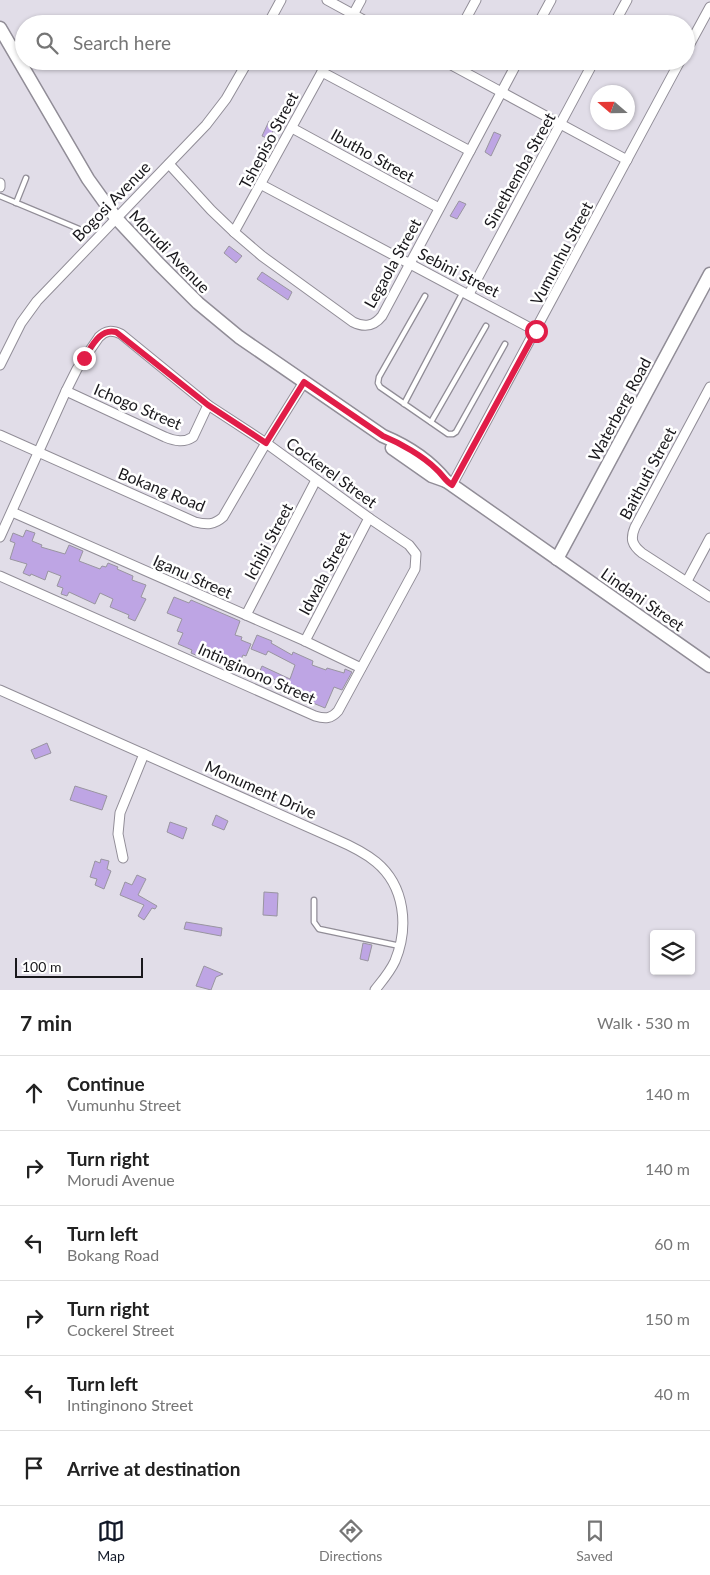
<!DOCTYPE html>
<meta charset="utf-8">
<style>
:root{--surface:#fff;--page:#f6f6f6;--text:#222;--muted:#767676;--line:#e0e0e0;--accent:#111827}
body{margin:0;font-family:Lato,sans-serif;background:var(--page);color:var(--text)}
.controls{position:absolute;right:15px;bottom:15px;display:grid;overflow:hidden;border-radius:5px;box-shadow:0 1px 4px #0004}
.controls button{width:45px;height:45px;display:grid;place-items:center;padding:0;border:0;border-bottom:1px solid var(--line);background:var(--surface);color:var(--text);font:25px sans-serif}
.compass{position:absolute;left:590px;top:85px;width:45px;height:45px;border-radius:50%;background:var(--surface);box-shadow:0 1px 4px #0004;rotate:290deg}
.scale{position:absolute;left:15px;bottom:12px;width:128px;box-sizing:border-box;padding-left:5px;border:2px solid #19181c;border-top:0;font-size:14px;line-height:18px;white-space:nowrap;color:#19181c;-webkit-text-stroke:4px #fff;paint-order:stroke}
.stop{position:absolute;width:15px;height:15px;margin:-11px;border:4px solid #e11d48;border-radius:50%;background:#fff}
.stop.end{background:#e11d48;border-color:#fff;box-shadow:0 1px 5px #0008}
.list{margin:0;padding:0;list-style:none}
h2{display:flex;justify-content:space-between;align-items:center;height:65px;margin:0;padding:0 20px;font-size:21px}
h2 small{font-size:16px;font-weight:400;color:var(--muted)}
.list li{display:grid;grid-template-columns:32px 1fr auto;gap:15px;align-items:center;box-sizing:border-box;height:75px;padding:0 20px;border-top:1px solid var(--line)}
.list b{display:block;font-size:19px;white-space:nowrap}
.list p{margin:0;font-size:16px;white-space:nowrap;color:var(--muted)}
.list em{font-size:16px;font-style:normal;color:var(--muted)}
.icon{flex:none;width:28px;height:28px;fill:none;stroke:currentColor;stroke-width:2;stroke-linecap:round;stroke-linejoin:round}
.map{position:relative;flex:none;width:710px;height:990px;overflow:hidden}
.search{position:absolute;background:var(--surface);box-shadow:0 1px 4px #0004;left:15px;right:15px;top:15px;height:55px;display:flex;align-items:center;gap:12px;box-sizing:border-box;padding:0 18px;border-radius:28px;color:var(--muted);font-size:19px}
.sheet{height:515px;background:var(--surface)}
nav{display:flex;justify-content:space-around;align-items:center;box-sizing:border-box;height:70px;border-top:1px solid var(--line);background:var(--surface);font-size:14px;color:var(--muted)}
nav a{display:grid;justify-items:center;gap:2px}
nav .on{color:var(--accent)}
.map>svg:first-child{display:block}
.building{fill:#bea5e4;stroke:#9995a0}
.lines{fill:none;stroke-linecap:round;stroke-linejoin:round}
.lane-casing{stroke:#918d97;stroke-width:7}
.street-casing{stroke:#918d97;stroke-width:11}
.secondary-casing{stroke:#918d97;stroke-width:15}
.lane{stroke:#fff;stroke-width:4.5}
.street{stroke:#fff;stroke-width:9}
.secondary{stroke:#fff;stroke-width:12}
.route{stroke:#e11d48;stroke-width:6}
.labels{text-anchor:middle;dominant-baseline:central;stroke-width:5;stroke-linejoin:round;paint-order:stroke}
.street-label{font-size:16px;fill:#19181c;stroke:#fff}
</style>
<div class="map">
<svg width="710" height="990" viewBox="0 0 710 990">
<rect width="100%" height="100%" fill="#e1dde8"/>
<g class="building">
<path d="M269 121 276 125 269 139 262 136Z"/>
<path d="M494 132 501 135 491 156 485 152Z"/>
<path d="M459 201 466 204 457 219 450 216Z"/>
<path d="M229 246 242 256 236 263 224 253Z"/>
<path d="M262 272 292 292 288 300 257 279Z"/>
<path d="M26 530 35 533 32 541 42 545 41 547 65 554 69 545 83 551 79 561 100 569 102 566 106 567 108 563 118 567 117 569 133 576 132 580 146 585 141 597 146 599 135 621 128 618 129 615 110 607 113 599 100 593 95 604 69 592 67 596 61 594 63 588 57 586 61 576 48 571 45 580 31 574 30 576 23 573 27 564 10 559 15 543 10 541 13 533 23 537Z"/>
<path d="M174 597 189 603 191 600 240 621 235 635 242 637 241 640 251 644 246 656 243 655 238 666 228 662 230 659 208 650 205 659 191 653 192 650 178 644 183 633 177 631 182 619 167 613Z"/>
<path d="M257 635 272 641 271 643 292 655 293 652 313 661 312 665 326 670 327 668 344 673 345 669 352 672 342 690 334 687 325 708 313 703 315 699 280 686 281 682 259 673 262 666 290 679 295 665 268 651 266 655 251 649Z"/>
<path d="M47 743 51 753 35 759 31 750Z"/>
<path d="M75 786 107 796 102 810 70 800Z"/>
<path d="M216 815 228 821 224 830 212 825Z"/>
<path d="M170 822 187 828 183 839 167 832Z"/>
<path d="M101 859 109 861 107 869 111 871 104 889 95 885 97 879 90 877 95 861 100 863Z"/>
<path d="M137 875 146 879 138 895 157 906 155 909 152 908 144 920 138 916 144 905 120 895 125 882 132 885Z"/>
<path d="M264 892 278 893 277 916 263 915Z"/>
<path d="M186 922 222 928 221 936 184 929Z"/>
<path d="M363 943 372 945 368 961 360 959Z"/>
<path d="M204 966 223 974 216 977 211 990 196 986Z"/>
</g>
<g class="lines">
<defs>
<g id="lane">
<path d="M0 196 79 229"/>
<path d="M16 203 26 178"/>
<path d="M425 296 379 377 378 383 380 387 448 434H453L456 432 505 344"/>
<path d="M404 404 463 292"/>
<path d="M431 422 486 326"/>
<path d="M314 900V922L319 929 400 946"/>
</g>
<g id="street">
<path d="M327 0 371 24"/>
<path d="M268 24 281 0"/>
<path d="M348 24 361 0"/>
<path d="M463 24 476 0"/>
<path d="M538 24 551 0"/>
<path d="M614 24 627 0"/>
<path d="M686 51 710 7"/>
<path d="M444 61 627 160"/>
<path d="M322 72 470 151"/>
<path d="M292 128 439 208"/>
<path d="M169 164 211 210 234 232 262 256 353 322C365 328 374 326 382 316L518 61"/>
<path d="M0 183V187"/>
<path d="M262 185 536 331"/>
<path d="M234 232 328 61"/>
<path d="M469 294 594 61"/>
<path d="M0 365 21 323 37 301 206 125 226 99 248 61"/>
<path d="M710 387 635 527C630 539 632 545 642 553L710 597"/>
<path d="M66 391 165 437C175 441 184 443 193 437L208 405"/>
<path d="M0 435 195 522C207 525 214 525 223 517L266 443 304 382"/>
<path d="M452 485 680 61"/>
<path d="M12 512 305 641 361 668"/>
<path d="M0 537 66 391 77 369 99 337C106 330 112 330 121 334L208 405 266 443 369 518 409 545 416 554 415 569 338 711C331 719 325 719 315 716L0 576"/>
<path d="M687 581 710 538"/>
<path d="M246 615 316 480"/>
<path d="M305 641 369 518"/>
<path d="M0 690 335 839C349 845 364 852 376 862 405 886 409 927 395 961 390 972 382 981 375 990"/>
<path d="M123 858 118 834 120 813 144 754"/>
</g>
<g id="secondary">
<path d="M0 28 88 179 116 218 159 264 198 303 239 337 383 436C407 446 430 461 446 481"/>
<path d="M392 448 432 476 446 481 452 485 710 666"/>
<path d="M557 559 710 274"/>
</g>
</defs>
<use href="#lane" class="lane-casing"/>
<use href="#street" class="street-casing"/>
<use href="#secondary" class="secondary-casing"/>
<use href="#lane" class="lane"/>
<use href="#street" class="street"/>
<use href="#secondary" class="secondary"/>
</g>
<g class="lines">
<path class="route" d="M84 358C92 346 100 328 116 332L208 405 266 443 304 382 383 436C400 443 423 456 436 469 442 474 445 481 452 485L536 331"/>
</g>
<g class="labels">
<g class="street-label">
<text transform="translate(268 140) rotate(-62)">Tshepiso Street</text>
<text transform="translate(373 155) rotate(29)">Ibutho Street</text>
<text transform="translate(519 170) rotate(-61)">Sinethemba Street</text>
<text transform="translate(111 201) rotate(-46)">Bogosi Avenue</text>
<text transform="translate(170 251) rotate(46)">Morudi Avenue</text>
<text transform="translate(561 253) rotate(-62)">Vumunhu Street</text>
<text transform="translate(392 263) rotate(-61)">Legaola Street</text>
<text transform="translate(459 272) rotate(27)">Sebini Street</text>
<text transform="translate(138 406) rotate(23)">Ichogo Street</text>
<text transform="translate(619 409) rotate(-62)">Waterberg Road</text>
<text transform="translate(332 472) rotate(36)">Cockerel Street</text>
<text transform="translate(647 473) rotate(-62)">Baithuti Street</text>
<text transform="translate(162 489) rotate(22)">Bokang Road</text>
<text transform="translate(268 541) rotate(-62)">Ichibi Street</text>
<text transform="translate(324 573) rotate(-62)">Idwala Street</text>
<text transform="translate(193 576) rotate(24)">Iganu Street</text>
<text transform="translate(643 599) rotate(35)">Lindani Street</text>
<text transform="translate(257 673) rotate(24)">Intinginono Street</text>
<text transform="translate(261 789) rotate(24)">Monument Drive</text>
</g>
</g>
</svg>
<div class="controls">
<button><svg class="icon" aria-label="layers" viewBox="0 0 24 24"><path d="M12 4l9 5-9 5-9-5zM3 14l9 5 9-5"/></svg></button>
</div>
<svg class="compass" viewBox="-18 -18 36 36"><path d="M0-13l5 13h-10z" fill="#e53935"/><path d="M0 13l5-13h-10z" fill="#767676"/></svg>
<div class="scale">100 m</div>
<div class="stop" style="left:536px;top:331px"></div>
<div class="stop end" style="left:84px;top:358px"></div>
<div class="search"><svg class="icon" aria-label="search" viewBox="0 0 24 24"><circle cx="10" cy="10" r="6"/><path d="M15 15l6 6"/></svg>Search here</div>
</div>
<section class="sheet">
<h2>7 min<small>Walk · 530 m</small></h2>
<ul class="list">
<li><svg class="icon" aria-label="ahead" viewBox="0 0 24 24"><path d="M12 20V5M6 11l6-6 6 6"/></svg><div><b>Continue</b><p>Vumunhu Street</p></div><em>140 m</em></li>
<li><svg class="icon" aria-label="right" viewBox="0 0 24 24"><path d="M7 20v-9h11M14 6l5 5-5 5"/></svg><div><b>Turn right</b><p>Morudi Avenue</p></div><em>140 m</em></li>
<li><svg class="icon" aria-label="left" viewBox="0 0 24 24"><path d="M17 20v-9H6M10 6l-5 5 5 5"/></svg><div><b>Turn left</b><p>Bokang Road</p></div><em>60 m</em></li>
<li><svg class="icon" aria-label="right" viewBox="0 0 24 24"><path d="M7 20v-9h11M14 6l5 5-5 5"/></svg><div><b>Turn right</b><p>Cockerel Street</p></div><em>150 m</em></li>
<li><svg class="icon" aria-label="left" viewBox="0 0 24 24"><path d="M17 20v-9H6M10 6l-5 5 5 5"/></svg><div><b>Turn left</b><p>Intinginono Street</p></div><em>40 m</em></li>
<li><svg class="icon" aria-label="arrive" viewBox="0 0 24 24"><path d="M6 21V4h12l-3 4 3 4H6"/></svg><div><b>Arrive at destination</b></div></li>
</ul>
</section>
<nav>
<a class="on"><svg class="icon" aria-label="map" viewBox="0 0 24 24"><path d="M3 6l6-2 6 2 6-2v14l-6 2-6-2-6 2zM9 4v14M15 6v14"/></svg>Map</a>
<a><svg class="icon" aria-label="directions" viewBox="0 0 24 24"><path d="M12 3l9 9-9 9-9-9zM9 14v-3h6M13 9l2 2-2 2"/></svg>Directions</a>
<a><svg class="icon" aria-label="saved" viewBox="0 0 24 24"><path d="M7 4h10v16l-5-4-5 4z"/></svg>Saved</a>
</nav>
